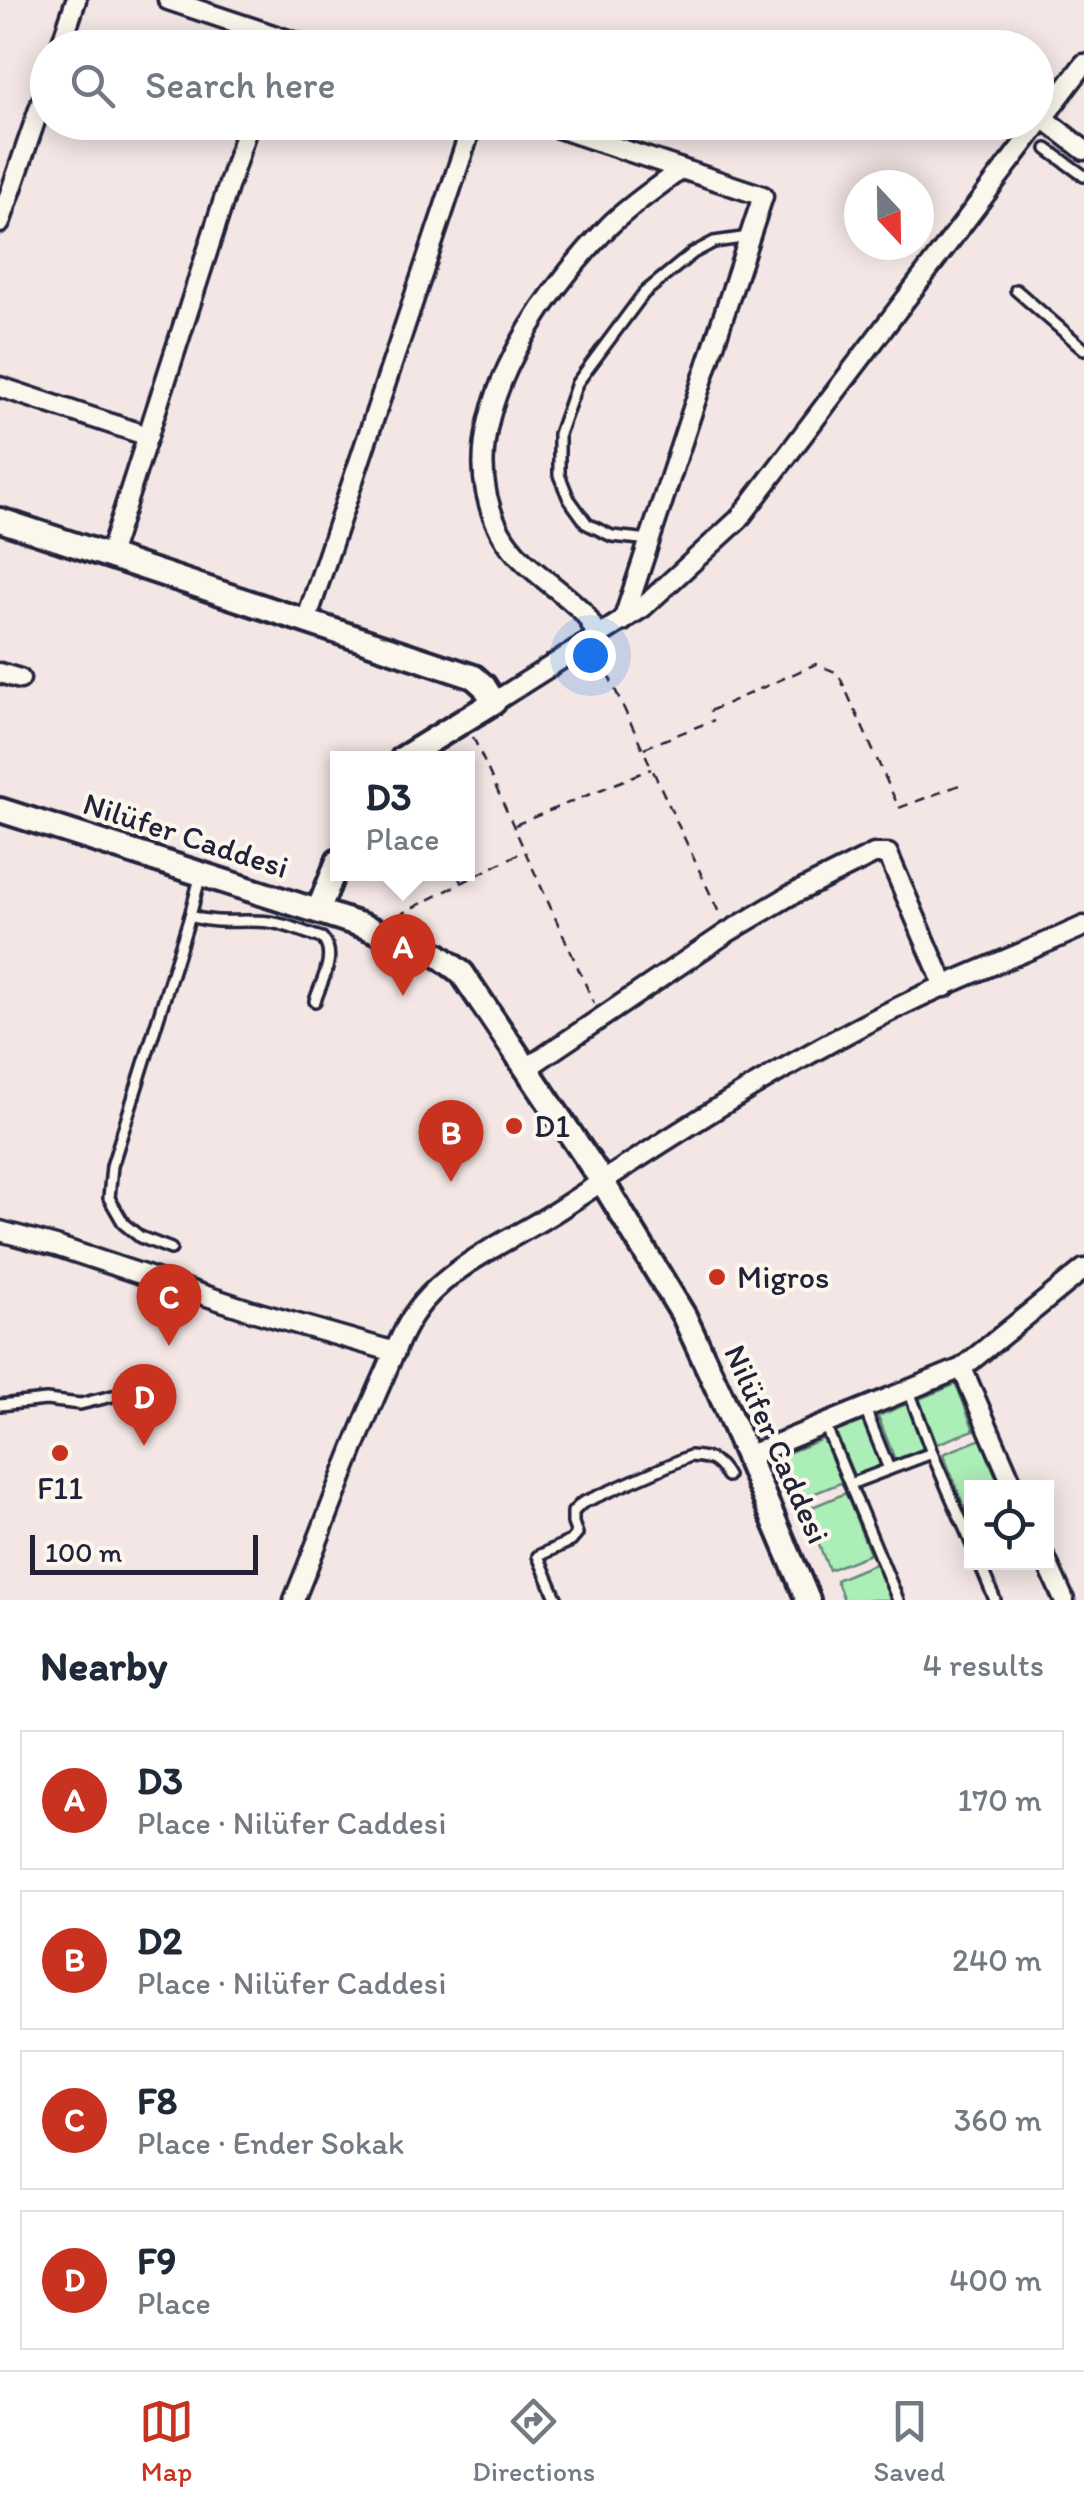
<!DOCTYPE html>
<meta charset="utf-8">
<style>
:root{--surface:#fff;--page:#f6f6f7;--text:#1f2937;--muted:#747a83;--line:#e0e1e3;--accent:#c8321e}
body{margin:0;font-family:Itim,sans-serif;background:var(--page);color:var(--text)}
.controls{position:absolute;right:30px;bottom:30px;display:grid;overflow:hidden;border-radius:0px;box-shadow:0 5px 25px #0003}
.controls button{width:90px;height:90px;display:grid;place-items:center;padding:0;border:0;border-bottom:2px solid var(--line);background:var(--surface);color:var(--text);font:50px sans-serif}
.compass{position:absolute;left:844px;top:170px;width:90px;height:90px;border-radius:50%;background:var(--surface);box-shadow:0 5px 25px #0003;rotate:158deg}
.scale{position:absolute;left:30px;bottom:25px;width:228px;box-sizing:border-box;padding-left:10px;border:5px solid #22223b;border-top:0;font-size:28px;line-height:35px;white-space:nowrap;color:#22223b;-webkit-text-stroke:8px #fbf7ec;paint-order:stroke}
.you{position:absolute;left:590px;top:655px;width:35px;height:35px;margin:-25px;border:8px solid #fff;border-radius:50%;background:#1a73e8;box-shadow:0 0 0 15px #1a73e833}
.badge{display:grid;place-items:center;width:65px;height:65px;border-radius:50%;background:var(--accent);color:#fff;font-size:32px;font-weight:700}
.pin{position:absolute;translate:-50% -82px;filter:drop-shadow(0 2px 5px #0008)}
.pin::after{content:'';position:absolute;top:52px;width:35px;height:30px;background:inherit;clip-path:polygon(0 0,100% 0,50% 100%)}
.popup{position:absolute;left:330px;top:751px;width:145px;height:130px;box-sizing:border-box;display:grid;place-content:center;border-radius:0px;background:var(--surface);filter:drop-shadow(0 2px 8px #0005);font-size:32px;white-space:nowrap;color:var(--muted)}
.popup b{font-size:38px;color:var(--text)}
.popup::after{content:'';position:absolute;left:50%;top:100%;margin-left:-20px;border:20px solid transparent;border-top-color:var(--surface)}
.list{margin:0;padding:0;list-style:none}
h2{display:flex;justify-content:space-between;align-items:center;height:130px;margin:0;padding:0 40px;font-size:42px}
h2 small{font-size:32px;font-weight:400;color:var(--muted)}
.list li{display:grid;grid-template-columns:65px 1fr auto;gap:30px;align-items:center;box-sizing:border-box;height:140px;margin:0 20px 20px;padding:0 20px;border:2px solid var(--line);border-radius:0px}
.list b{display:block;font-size:38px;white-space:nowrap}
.list p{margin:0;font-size:32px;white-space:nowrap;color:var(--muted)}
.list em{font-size:32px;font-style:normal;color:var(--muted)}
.icon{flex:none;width:55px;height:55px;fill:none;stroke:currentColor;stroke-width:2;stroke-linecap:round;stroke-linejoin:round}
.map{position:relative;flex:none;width:1084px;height:1600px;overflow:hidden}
.search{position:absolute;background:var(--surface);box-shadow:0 5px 25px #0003;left:30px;right:30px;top:30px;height:110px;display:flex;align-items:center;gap:25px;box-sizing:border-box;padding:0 35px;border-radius:55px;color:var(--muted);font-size:38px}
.sheet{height:770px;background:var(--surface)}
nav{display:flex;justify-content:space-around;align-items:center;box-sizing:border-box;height:140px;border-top:2px solid var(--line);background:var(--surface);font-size:28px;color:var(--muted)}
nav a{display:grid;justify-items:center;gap:5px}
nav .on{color:var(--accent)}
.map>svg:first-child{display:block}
.green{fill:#aceeb7;stroke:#678879;stroke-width:2.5}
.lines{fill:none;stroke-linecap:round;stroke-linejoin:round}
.service-casing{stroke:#22223b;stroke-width:16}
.minor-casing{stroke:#22223b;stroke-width:25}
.tertiary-casing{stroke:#22223b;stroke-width:30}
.path{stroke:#22223b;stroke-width:2.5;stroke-dasharray:10 8;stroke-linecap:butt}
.service{stroke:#fbf7ec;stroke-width:9}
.minor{stroke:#fbf7ec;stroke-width:18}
.tertiary{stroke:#fbf7ec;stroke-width:22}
.poi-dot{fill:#c8321e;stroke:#fbf7ec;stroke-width:4}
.labels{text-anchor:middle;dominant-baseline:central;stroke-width:8;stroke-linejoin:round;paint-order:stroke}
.street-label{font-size:32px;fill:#22223b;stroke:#fbf7ec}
.poi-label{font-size:32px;fill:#22223b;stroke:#fbf7ec;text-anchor:start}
</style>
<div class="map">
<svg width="1084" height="1600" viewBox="0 0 1084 1600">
<rect width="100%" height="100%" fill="#f3e6e4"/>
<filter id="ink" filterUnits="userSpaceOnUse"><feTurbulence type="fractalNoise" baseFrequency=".01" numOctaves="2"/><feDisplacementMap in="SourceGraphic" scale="20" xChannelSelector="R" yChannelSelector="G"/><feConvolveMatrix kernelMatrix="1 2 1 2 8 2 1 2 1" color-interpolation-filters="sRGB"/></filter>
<g filter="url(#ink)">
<g class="green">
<path d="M956 1384 974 1430 937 1444 919 1399Z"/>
<path d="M907 1404 924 1448 895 1460 878 1416Z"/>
<path d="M866 1420 883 1465 854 1476 836 1432Z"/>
<path d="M825 1438 843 1482 798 1500 780 1456Z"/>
<path d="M981 1439 1000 1487 972 1488 971 1512 967 1514 943 1454Z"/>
<path d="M846 1493 870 1554 829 1570 805 1510Z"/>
<path d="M877 1563 892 1600H844L836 1580Z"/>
</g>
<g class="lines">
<defs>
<g id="service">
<path d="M1047 149 1084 176"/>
<path d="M1016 290 1084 349"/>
<path d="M650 540 612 536 587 524 569 499 559 475V434L577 383 644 293 693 253 714 242 749 237"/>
<path d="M190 916C217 925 241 919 269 922 287 924 305 933 322 938 338 955 321 982 315 1001"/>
<path d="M171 1249 140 1237 124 1224 109 1198 112 1166 190 916 201 874"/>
<path d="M909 1391 932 1453 972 1545"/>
<path d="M0 1405 46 1400 80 1404 157 1385"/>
<path d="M865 1409 889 1469"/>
<path d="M825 1425 898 1600"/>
<path d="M850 1484 932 1453"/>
<path d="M979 1562 995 1600"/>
<path d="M557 1600 538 1556 571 1541 577 1534 573 1523V1512L582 1503 690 1456C709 1457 717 1459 727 1476"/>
</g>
<g id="minor">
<path d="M168 0 312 48"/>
<path d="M60 48 76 0"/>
<path d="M1043 118 1084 150"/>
<path d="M540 122 763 196 623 621"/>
<path d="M0 223 48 83"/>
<path d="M0 387 148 436"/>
<path d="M109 556 249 122"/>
<path d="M306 621 473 122"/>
<path d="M598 637C593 628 589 618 582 611 555 584 519 566 500 531 445 429 540 297 609 226 630 205 658 187 681 169"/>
<path d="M0 673 20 679"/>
<path d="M494 702 642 608 739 519 1084 64"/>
<path d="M527 1068 728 932 789 896 874 854H888L945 987"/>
<path d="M0 1231 56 1246 252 1311 395 1352"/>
<path d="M962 1368 1014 1488"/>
<path d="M747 1456 962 1368 1084 1269"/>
<path d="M1046 1560 1064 1600"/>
<path d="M294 1600C325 1525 351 1449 384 1376 395 1351 405 1323 423 1302 459 1260 514 1239 560 1209 673 1135 788 1060 911 1001 967 974 1027 952 1084 926"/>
</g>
<g id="tertiary">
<path d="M0 520 474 677 484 686 494 702 403 758"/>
<path d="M0 810 361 925 438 955 462 973 602 1181 684 1316 722 1398 808 1600"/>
<path d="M318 911 338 861"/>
</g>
</defs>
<use href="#service" class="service-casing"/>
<use href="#minor" class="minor-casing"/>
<use href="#tertiary" class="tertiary-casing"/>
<g class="path">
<path d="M600 657 721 917"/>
<path d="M710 711 816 664 838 673 899 808 962 784"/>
<path d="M473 737 594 1003"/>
<path d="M644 748 714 720"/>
<path d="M515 825 651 769"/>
<path d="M457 874 461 882"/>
<path d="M397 916 524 851"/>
</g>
<use href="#service" class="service"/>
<use href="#minor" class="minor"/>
<use href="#tertiary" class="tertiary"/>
</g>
</g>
<g class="poi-dot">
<circle cx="514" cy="1126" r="10"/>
<circle cx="717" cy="1277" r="10"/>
<circle cx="60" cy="1453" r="10"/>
</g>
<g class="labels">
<g class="street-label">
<text transform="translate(186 835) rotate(18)">Nilüfer Caddesi</text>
<text transform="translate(777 1444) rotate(66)">Nilüfer Caddesi</text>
</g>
<g class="poi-label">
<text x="534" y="1126">D1</text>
<text x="737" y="1277">Migros</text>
<text x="60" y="1488" text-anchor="middle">F11</text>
</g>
</g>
</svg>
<div class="controls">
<button><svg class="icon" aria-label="locate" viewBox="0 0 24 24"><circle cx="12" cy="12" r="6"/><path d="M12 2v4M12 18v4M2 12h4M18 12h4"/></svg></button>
</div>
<svg class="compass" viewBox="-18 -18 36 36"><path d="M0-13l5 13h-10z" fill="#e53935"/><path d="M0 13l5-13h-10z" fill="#747a83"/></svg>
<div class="scale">100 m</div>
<div class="you"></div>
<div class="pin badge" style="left:403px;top:996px">A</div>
<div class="popup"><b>D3</b>Place</div>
<div class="pin badge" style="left:451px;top:1182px">B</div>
<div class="pin badge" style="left:169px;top:1346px">C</div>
<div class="pin badge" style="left:144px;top:1446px">D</div>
<div class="search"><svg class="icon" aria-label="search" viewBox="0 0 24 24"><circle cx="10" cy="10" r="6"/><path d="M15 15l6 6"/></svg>Search here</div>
</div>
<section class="sheet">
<h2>Nearby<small>4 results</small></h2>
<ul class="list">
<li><span class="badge">A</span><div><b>D3</b><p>Place · Nilüfer Caddesi</p></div><em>170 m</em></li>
<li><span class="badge">B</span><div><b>D2</b><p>Place · Nilüfer Caddesi</p></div><em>240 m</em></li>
<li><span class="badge">C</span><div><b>F8</b><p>Place · Ender Sokak</p></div><em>360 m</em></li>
<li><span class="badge">D</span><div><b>F9</b><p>Place</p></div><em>400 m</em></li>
</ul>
</section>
<nav>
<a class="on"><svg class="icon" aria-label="map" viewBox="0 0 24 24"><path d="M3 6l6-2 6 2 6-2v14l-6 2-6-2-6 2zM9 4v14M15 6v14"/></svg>Map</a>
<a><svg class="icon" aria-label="directions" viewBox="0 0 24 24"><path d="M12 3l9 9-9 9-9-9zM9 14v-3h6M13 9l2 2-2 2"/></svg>Directions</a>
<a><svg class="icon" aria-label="saved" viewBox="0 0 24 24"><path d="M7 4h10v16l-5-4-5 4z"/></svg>Saved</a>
</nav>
